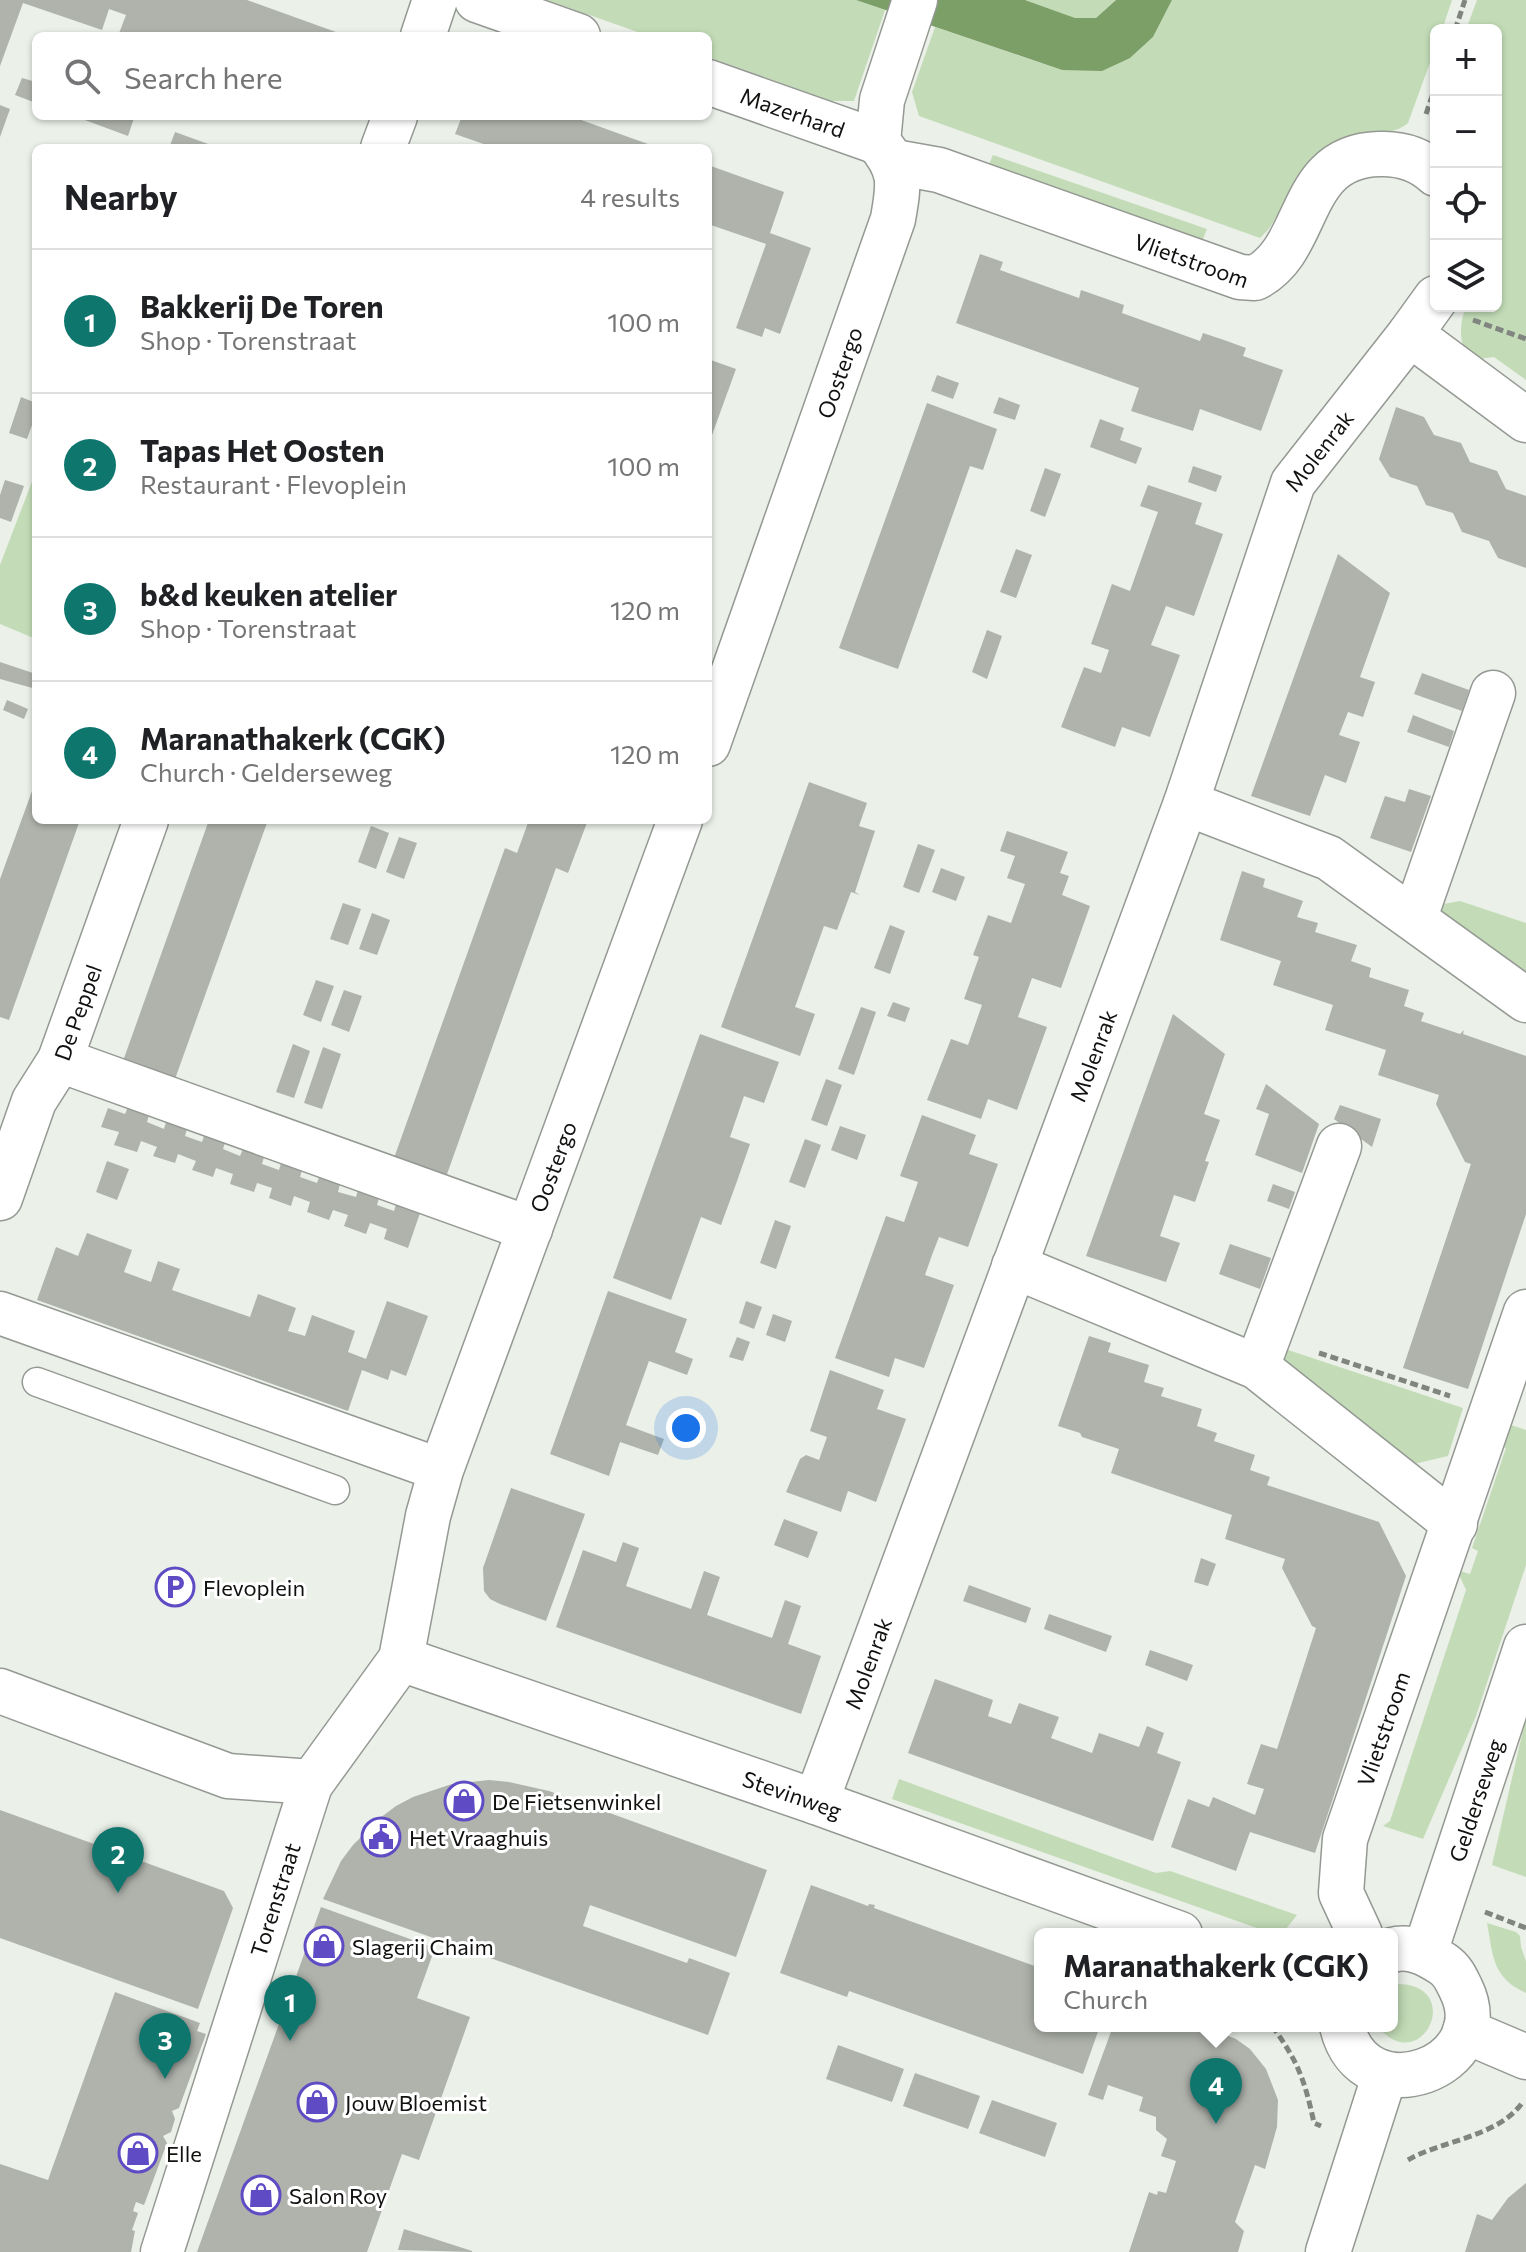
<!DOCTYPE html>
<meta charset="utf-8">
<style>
:root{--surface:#fff;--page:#f6f6f6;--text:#202124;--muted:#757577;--line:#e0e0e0;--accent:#0f766e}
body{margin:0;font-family:Commissioner,sans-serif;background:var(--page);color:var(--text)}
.controls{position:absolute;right:24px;top:24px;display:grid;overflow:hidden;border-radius:12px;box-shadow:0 2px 6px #0004}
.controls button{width:72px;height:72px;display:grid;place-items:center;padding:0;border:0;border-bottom:2px solid var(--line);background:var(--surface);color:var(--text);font:40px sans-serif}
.you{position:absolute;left:686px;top:1428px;width:28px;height:28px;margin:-20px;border:6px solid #fff;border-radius:50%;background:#1a73e8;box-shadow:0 0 0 12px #1a73e833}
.badge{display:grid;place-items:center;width:52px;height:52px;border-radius:50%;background:var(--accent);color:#fff;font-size:26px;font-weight:700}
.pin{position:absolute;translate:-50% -66px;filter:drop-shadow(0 2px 4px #0008)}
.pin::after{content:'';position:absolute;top:42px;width:28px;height:24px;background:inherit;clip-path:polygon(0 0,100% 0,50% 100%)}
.popup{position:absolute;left:1034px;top:1928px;width:364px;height:104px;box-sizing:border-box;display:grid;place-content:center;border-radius:12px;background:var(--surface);filter:drop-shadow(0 2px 6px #0005);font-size:26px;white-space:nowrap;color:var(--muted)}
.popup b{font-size:30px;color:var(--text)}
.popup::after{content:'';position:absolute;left:50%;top:100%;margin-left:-16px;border:16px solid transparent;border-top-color:var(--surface)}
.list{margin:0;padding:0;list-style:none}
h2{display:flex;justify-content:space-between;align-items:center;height:104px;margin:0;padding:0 32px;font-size:34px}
h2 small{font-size:26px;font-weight:400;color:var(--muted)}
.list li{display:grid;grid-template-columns:52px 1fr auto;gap:24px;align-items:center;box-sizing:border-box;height:144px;padding:0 32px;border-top:2px solid var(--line)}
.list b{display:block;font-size:30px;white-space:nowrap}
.list p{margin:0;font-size:26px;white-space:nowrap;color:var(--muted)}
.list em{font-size:26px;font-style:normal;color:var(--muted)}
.icon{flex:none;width:44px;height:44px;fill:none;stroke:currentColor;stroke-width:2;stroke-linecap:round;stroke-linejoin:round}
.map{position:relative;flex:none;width:1526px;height:2252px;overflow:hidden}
.search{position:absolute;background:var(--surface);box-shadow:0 2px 6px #0004;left:32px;top:32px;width:680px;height:88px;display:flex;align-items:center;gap:20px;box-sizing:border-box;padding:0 28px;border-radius:12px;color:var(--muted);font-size:30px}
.panel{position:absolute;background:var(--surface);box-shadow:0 2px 6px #0004;left:32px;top:144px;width:680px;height:680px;border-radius:12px}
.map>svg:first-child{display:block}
.green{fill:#c3dcb7}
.water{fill:#7b9f67}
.building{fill:#afb3ac}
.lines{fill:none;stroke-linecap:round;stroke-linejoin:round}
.service-casing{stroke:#959993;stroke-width:31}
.pedestrian-casing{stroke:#959993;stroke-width:45}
.minor-casing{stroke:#959993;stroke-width:47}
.tertiary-casing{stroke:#959993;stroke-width:47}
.path{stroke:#818580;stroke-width:5;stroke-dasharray:8 4;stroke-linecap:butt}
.service{stroke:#fff;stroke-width:28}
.pedestrian{stroke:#fff;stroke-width:42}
.minor{stroke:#fff;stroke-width:44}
.tertiary{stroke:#fff;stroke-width:44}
.labels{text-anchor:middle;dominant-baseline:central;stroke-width:6;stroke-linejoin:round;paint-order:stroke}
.street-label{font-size:22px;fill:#10120f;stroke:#fff}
.poi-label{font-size:22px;fill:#10120f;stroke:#fff;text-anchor:start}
</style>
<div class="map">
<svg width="1526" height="2252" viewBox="0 0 1526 2252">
<rect width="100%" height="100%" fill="#ebf0e9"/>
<g class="green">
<path d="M547 0H856L885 10 854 101H832L708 57V36H649Z"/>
<path d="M1025 0H1116L1096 18H1074Z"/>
<path d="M1172 0H1452L1442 30H1436V46L1408 123C1395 134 1383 131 1367 133 1349 135 1329 144 1315 156 1288 178 1285 216 1260 238L919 116 912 92 935 27 1062 70 1130 58 1153 37Z"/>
<path d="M1477 0H1526V380L1494 357 1471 360C1458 345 1459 324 1466 306H1496V30H1466Z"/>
<path d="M993 155 1207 229 1201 244 987 169Z"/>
<path d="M33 479 36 480V639L0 624V565Z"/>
<path d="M1460 901 1526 923V980L1441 913 1438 905Z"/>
<path d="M1279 1347 1463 1408 1448 1456 1414 1464 1286 1381Z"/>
<path d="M1505 1423 1526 1430V1565L1476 1716 1423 1839 1383 1826 1390 1821 1466 1590 1457 1570 1470 1574 1478 1551 1472 1548 1506 1448 1499 1445Z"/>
<path d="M1526 1717V1877L1492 1865Z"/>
<path d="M899 1779 1156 1873 1170 1871 1297 1915 1282 1934 1271 1933 892 1799Z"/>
<path d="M1487 1923 1516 1932 1520 1936 1521 1947 1526 1961V1993C1492 1978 1493 1955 1487 1923Z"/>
<path d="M1397 1984C1466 1984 1422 2079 1378 2027L1392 2026V1987Z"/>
</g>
<path class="water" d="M856 0H1025L1075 18H1096L1116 0H1172L1153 37 1130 58 1102 71 1062 70Z"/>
<g class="building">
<path d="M0 0H247L347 36H118L126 15 109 9 102 30 23 3 0 66Z"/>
<path d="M22 78 36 82V103L15 95Z"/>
<path d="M0 105 10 109 0 137Z"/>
<path d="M74 116H129L134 118 128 136Z"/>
<path d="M462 116H570L659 148H495L455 134Z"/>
<path d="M175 132 211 145 210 148H169Z"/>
<path d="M708 165 784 192 770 233 811 248 780 334 765 328 762 337 736 328 766 244 708 224Z"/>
<path d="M980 254 1003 262 1000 270 1079 298 1081 290 1124 305 1122 313 1200 341 1203 333 1224 340 1246 348 1243 356 1283 370 1261 431 1200 409 1193 431 1131 411 1139 388 956 323Z"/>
<path d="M708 359 736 369 708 446Z"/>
<path d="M937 375 959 383 953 399 931 391Z"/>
<path d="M21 397 36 403V414L27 439 9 433Z"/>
<path d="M999 397 1020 405 1015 420 993 413Z"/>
<path d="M927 403 997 429 983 470 970 466 898 669 839 648Z"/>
<path d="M1396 407 1424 417 1434 435 1461 443 1470 462 1497 471 1506 489 1526 496V568L1498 558 1489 541 1462 532 1453 513 1426 505 1417 486 1390 477 1379 459Z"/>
<path d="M1100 419 1124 428 1120 440 1142 448 1136 464 1090 447Z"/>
<path d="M1193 466 1222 476 1216 492 1188 482Z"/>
<path d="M1045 468 1061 474 1045 517 1030 511Z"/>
<path d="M5 480 24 486 11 522 0 518V495Z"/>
<path d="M1148 485 1202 503 1195 524 1223 534 1194 616 1166 606 1151 645 1180 655 1150 737 1122 727 1115 747 1061 727 1084 667 1101 673 1109 650 1091 644 1112 584 1130 591 1158 512 1140 506Z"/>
<path d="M1016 549 1032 555 1016 598 1000 592Z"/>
<path d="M1338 554 1390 593 1360 677 1375 682 1363 717 1348 712 1339 735 1360 742 1346 783 1325 775 1310 816 1251 796Z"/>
<path d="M987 630 1002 636 987 679 972 672Z"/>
<path d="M0 662 36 674V689L0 679Z"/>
<path d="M1422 673 1469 690 1462 711 1414 694Z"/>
<path d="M7 700 28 709 24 719 3 710Z"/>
<path d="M1413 715 1454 731 1449 747 1407 732Z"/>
<path d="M36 780V820H80L9 1020 0 1017V879Z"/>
<path d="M809 782 867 803 859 826 875 831 855 892 860 895 851 892 837 930 824 926 795 1007 815 1014 800 1056 721 1027Z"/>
<path d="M1409 789 1431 796 1411 852 1370 838 1385 796 1405 802Z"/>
<path d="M209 820H268L175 1079 123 1061Z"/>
<path d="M529 820H588L568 873 556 868 446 1177 394 1158 505 848 517 853Z"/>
<path d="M371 826 389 833 376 869 358 862Z"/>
<path d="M1007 831 1068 852 1060 873 1069 876 1062 895 1090 906 1061 988 1032 978 1018 1017 1047 1027 1017 1110 988 1099 981 1119 927 1100 951 1039 968 1045 982 1005 964 999 979 957 973 955 988 915 1011 923 1025 884 1007 878 1015 856 1000 851Z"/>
<path d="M399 837 417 843 404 879 386 872Z"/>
<path d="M918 844 935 850 919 893 903 887Z"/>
<path d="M941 868 965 877 956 901 932 892Z"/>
<path d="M1242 871 1265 879 1263 887 1303 901 1297 917 1318 923 1315 932 1357 945 1351 961 1371 968 1369 977 1409 990 1404 1006 1424 1013 1421 1021 1460 1034 1464 1030 1463 1034 1526 1056V1214L1468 1389 1403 1368 1471 1164 1465 1162 1436 1104 1439 1095 1378 1075 1386 1050 1325 1030 1333 1005 1273 985 1281 961 1220 940Z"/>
<path d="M343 903 361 909 348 945 330 939Z"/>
<path d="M372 913 390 920 377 955 359 949Z"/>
<path d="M890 925 905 931 890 974 874 968Z"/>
<path d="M316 980 334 986 321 1022 303 1015Z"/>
<path d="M344 990 362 996 349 1032 331 1025Z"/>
<path d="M893 1002 910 1008 905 1022 887 1016Z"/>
<path d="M861 1007 876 1012 854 1075 838 1069Z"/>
<path d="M1173 1014 1225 1054 1204 1114 1220 1120 1205 1161 1209 1162 1195 1202 1174 1195 1160 1236 1180 1243 1166 1282 1086 1256Z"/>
<path d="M700 1034 779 1062 764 1103 744 1096 730 1137 750 1144 736 1184 721 1225 701 1217 671 1300 613 1278Z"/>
<path d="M293 1044 310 1051 294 1098 276 1092Z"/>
<path d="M323 1047 341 1054 322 1109 304 1103Z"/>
<path d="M826 1079 842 1085 827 1126 811 1120Z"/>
<path d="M1266 1084 1319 1124 1302 1173 1255 1155 1269 1114 1256 1109Z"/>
<path d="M1340 1105 1381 1119 1372 1147 1334 1119Z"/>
<path d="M128 1107 149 1115 147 1122 164 1129 166 1122 187 1129 185 1136 202 1142 204 1136 225 1143 223 1149 240 1156 243 1149 264 1157 262 1164 279 1170 281 1163 302 1170 300 1177 317 1183 319 1177 340 1184 338 1192 356 1197 358 1190 379 1198 377 1205 394 1211 396 1204 420 1213 408 1248 384 1239 387 1229 370 1223 366 1234 344 1226 348 1215 333 1210 329 1220 307 1212 310 1202 294 1196 291 1206 269 1198 272 1188 257 1183 254 1192 230 1184 233 1174 216 1168 213 1177 192 1170 196 1161 178 1154 175 1163 153 1156 157 1147 141 1141 137 1152 114 1145 119 1132 101 1127 108 1108 125 1114Z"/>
<path d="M922 1115 976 1135 969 1154 998 1164 968 1247 939 1237 932 1255 925 1275 954 1285 924 1368 895 1358 889 1377 835 1358 886 1216 904 1222 918 1182 900 1176Z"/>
<path d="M840 1126 866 1135 857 1160 831 1150Z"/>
<path d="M805 1139 821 1145 805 1188 789 1182Z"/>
<path d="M107 1161 129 1169 117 1200 96 1192Z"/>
<path d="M1273 1184 1295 1192 1289 1209 1267 1201Z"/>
<path d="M775 1220 791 1226 776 1269 760 1263Z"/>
<path d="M87 1233 132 1250 124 1272 151 1282 158 1261 180 1269 172 1290 250 1317 258 1294 296 1308 288 1331 305 1336 312 1315 355 1331 348 1352 366 1359 387 1301 428 1316 406 1376 391 1370 388 1380 362 1370 348 1411 37 1300 56 1247 78 1256Z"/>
<path d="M1230 1244 1271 1258 1260 1289 1219 1274Z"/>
<path d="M608 1291 687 1319 675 1352 693 1359 687 1375 649 1361 626 1425 664 1439 658 1455 620 1442 609 1476 550 1454Z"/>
<path d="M746 1301 762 1307 754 1329 739 1323Z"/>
<path d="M773 1314 792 1321 785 1342 766 1335Z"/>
<path d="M1089 1336 1111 1343 1108 1352 1149 1365 1144 1382 1164 1388 1161 1396 1202 1409 1197 1426 1217 1433 1214 1441 1255 1455 1250 1470 1270 1477 1267 1485 1379 1522 1406 1576 1315 1853 1250 1832 1236 1871 1171 1847 1188 1799 1209 1807 1213 1797 1255 1815 1264 1789 1247 1784 1261 1744 1277 1749 1316 1628 1312 1626 1282 1568 1285 1559 1225 1539 1232 1515 1111 1473 1119 1449 1082 1437 1080 1433 1058 1426Z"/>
<path d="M737 1337 750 1342 743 1361 729 1357Z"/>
<path d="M830 1370 884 1390 877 1409 906 1419 876 1502 848 1491 841 1512 786 1492 800 1459 806 1455 819 1460 827 1437 810 1431Z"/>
<path d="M511 1488 585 1514 546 1621 500 1604 490 1599 484 1591 483 1568Z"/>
<path d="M784 1519 818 1532 808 1558 774 1545Z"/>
<path d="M623 1542 639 1548 626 1586 691 1609 704 1571 720 1577 707 1615 772 1638 785 1600 801 1606 788 1644 821 1656 801 1714 556 1627 583 1550 616 1562Z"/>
<path d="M1201 1558 1216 1564 1208 1586 1194 1582Z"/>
<path d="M969 1585 1031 1608 1026 1623 963 1601Z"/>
<path d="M1049 1614 1112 1636 1106 1652 1044 1629Z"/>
<path d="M1150 1650 1193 1665 1187 1681 1145 1665Z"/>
<path d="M935 1679 993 1700 988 1716 1011 1724 1019 1703 1059 1717 1051 1738 1092 1753 1099 1733 1139 1747 1147 1726 1164 1733 1157 1753 1181 1762 1153 1841 908 1753Z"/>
<path d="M489 1780 509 1782 549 1791 767 1870 736 1957 590 1905 583 1926 687 1963 689 1958 730 1973 708 2035 323 1899 341 1861 353 1845 380 1818 396 1806 413 1797 452 1784Z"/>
<path d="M0 1810 224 1891 233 1908 198 2009 0 1938Z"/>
<path d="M811 1885 868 1906 869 1904 875 1905 874 1908 1040 1968V2026H1100L1083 2074 849 1991 847 1997 780 1973Z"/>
<path d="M321 1907 435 1948 417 1998 470 2017 419 2160 402 2154 367 2252H197Z"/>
<path d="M115 1992 200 2023 197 2031 206 2034 179 2108 172 2111 175 2119 171 2132 163 2136 167 2143 144 2205 136 2202 133 2211 138 2213 132 2230 135 2231 131 2252H0V2164L48 2180Z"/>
<path d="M1113 2026H1203L1236 2039 1250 2049 1266 2069 1278 2100 1277 2127 1265 2169 1255 2165 1235 2222 1244 2231 1238 2252H1129L1149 2192 1157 2195 1158 2191 1166 2193 1176 2161 1161 2156 1167 2139 1156 2130V2117L1139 2111 1143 2097 1108 2085 1103 2100 1088 2095Z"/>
<path d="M838 2045 904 2069 892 2102 826 2079Z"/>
<path d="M915 2073 980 2096 968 2129 903 2106Z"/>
<path d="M992 2100 1057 2123 1045 2157 979 2133Z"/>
<path d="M1526 2183V2252H1465L1477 2214 1492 2220 1508 2198Z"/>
<path d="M404 2229 472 2251V2252L398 2250Z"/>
</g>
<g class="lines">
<defs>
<path id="service" d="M37 1382 335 1490"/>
<g id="pedestrian">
<path d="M0 1313 441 1470"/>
<path id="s1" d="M162 2252 312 1782"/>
</g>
<g id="minor">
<path d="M477 0 578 36"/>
<path d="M423 36 435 0"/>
<path id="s2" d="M708 82 878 142"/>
<path d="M383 148 395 116"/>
<path id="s3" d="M894 162 939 170 1240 277 1255 278C1313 249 1295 156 1379 154 1401 153 1420 159 1436 174"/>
<path d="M1436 298 1410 334 1526 420"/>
<path id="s4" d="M708 744 893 219C899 184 902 171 878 142L882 100 915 0"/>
<path d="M1186 803 1329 858 1526 1000"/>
<path d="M1415 917 1493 693"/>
<path d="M60 1060 530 1229"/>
<path id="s5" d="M0 1198 34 1101 60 1060 146 820"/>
<path d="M1014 1266 1257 1367 1455 1524"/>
<path d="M1257 1367 1339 1146"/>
<path id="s6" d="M401 1659 816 1802 1180 1934"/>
<path id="s7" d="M0 1691 228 1776 312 1782 401 1659 428 1516 441 1470 680 820"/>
<path id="s8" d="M816 1802 1186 803 1293 483 1410 334"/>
<path id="s9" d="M1360 1934 1341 1893 1345 1839 1526 1312"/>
<path d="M1465 2031 1526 2057"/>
</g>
<g id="tertiary">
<path id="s10" d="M1425 1952 1526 1647"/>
<path d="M1342 2026C1364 2118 1499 2066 1461 1989 1456 1979 1453 1971 1443 1964 1428 1954 1411 1945 1392 1950"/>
<path d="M1328 2252 1385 2074"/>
</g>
</defs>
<use href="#service" class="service-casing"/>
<use href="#pedestrian" class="pedestrian-casing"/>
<use href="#minor" class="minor-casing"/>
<use href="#tertiary" class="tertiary-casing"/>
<g class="path">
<path d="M1455 30 1465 0"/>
<path d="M1426 114 1436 85"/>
<path d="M1473 320 1526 339"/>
<path d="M1319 1353 1450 1396"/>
<path d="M1485 1912 1526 1928"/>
<path d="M1272 2026C1298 2061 1305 2081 1314 2123L1321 2126"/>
<path d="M1408 2160C1440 2141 1498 2137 1522 2103"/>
</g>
<use href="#service" class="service"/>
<use href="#pedestrian" class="pedestrian"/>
<use href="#minor" class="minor"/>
<use href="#tertiary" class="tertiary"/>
</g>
<defs>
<symbol id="parking-ring" viewBox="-11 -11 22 22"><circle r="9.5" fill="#fff" stroke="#5f4cc5" stroke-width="1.5"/><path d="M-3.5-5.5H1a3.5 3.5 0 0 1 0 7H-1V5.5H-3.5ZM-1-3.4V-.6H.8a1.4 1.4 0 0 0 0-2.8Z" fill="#5f4cc5"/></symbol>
<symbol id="shop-ring" viewBox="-11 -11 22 22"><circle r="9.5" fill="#fff" stroke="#5f4cc5" stroke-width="1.5"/><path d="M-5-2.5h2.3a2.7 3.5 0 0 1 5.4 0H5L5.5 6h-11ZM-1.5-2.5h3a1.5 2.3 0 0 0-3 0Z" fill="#5f4cc5"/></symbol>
<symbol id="civic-ring" viewBox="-11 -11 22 22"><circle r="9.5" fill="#fff" stroke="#5f4cc5" stroke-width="1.5"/><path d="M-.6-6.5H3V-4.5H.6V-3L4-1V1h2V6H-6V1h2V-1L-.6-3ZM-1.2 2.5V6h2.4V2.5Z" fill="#5f4cc5"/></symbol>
</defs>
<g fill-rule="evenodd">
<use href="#parking-ring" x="153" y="1565" width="44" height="44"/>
<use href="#shop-ring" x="442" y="1779" width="44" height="44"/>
<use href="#civic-ring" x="359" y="1815" width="44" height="44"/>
<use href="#shop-ring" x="302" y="1924" width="44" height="44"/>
<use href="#shop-ring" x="295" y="2080" width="44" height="44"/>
<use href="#shop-ring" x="116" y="2131" width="44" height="44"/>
<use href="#shop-ring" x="239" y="2173" width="44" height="44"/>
</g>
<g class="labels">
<g class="street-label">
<text stroke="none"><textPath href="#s2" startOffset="90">Mazerhard</textPath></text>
<text stroke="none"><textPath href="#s3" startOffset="314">Vlietstroom</textPath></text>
<text stroke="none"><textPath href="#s4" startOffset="394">Oostergo</textPath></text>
<text stroke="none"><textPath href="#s8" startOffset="1444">Molenrak</textPath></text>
<text stroke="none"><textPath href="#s5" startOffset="202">De Peppel</textPath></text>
<text stroke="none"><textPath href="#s8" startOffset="796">Molenrak</textPath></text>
<text stroke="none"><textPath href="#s7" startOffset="996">Oostergo</textPath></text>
<text stroke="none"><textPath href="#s8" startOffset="148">Molenrak</textPath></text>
<text stroke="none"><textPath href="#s9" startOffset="216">Vlietstroom</textPath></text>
<text stroke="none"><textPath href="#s6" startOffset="414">Stevinweg</textPath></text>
<text stroke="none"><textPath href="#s10" startOffset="160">Gelderseweg</textPath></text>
<text stroke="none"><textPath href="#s1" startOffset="370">Torenstraat</textPath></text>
</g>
<g class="poi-label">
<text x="203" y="1587">Flevoplein</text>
<text x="492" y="1801">De Fietsenwinkel</text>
<text x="409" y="1837">Het Vraaghuis</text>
<text x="352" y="1946">Slagerij Chaim</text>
<text x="345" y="2102">Jouw Bloemist</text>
<text x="166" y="2153">Elle</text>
<text x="289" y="2195">Salon Roy</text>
</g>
</g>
</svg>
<div class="controls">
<button>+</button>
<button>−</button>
<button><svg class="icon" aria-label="locate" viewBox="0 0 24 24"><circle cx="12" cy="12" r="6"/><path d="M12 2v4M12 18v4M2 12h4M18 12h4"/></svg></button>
<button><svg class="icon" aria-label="layers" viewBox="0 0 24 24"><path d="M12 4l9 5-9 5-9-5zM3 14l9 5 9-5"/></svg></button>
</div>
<div class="you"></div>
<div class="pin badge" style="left:290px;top:2041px">1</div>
<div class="pin badge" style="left:118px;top:1893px">2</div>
<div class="pin badge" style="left:165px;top:2079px">3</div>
<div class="pin badge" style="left:1216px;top:2124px">4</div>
<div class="popup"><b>Maranathakerk (CGK)</b>Church</div>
<div class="search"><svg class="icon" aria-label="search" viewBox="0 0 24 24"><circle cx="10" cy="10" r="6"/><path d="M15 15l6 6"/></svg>Search here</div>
<section class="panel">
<h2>Nearby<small>4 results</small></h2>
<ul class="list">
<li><span class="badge">1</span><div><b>Bakkerij De Toren</b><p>Shop · Torenstraat</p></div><em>100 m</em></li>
<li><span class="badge">2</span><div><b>Tapas Het Oosten</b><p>Restaurant · Flevoplein</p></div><em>100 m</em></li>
<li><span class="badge">3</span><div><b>b&amp;d keuken atelier</b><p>Shop · Torenstraat</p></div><em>120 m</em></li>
<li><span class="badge">4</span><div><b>Maranathakerk (CGK)</b><p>Church · Gelderseweg</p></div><em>120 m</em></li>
</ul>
</section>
</div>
